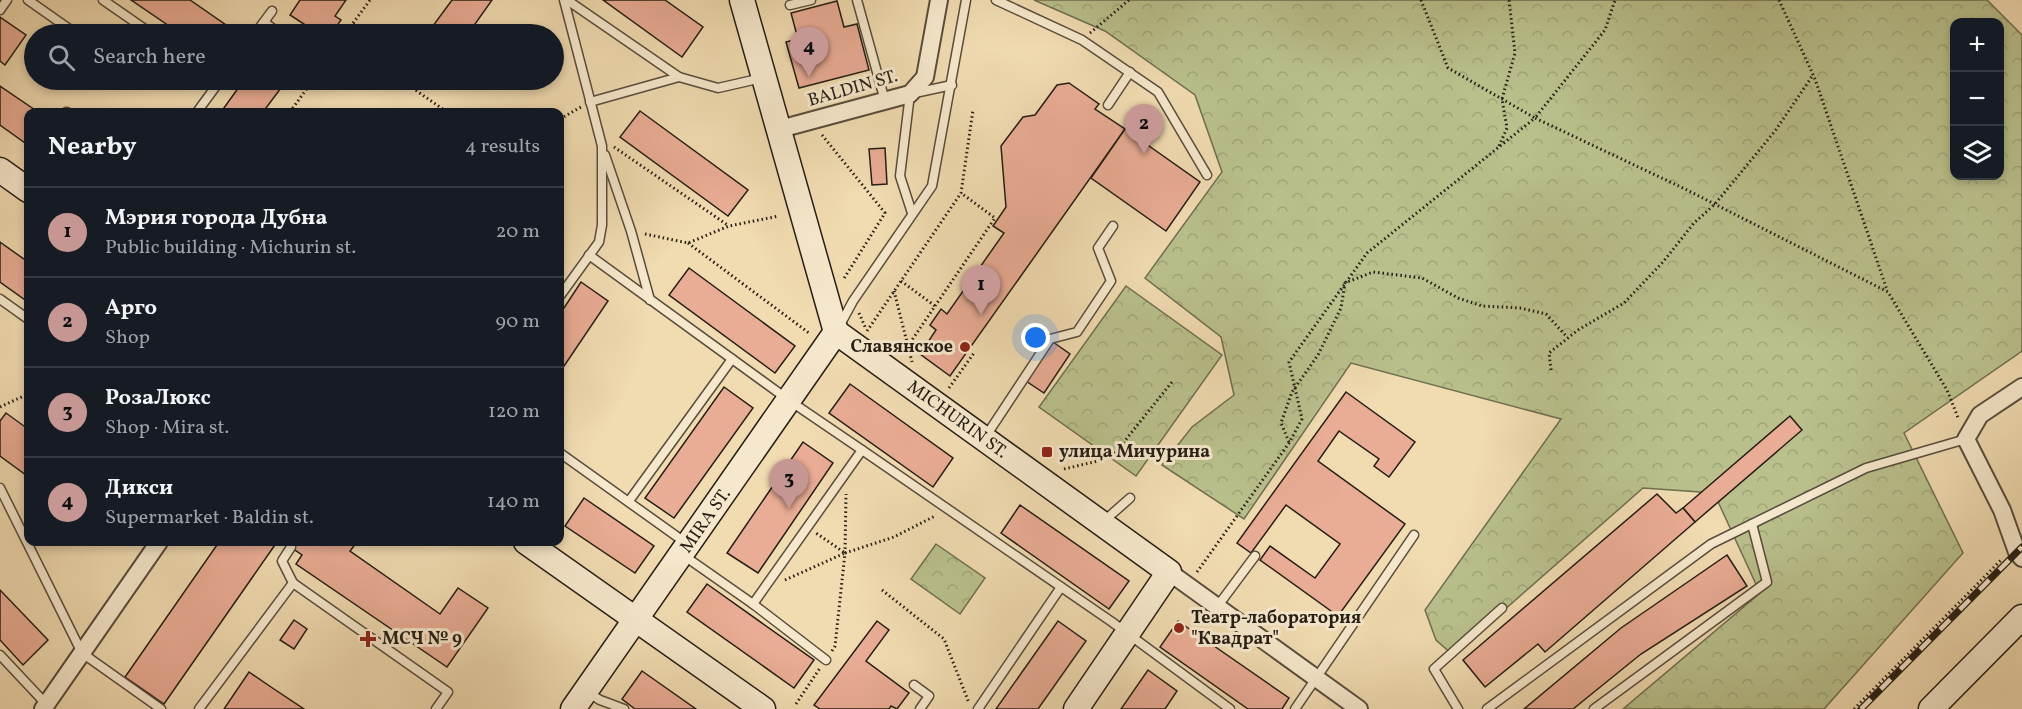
<!DOCTYPE html>
<meta charset="utf-8">
<style>
:root{--surface:#171b24;--page:#20242c;--text:#f1f3f6;--muted:#9ea1a6;--line:#363941;--accent:#c59692}
body{margin:0;font-family:Vollkorn,serif;background:var(--page);color:var(--text)}
.controls{position:absolute;right:18px;top:18px;display:grid;overflow:hidden;border-radius:12px;box-shadow:0 3px 9px #0003}
.controls button{width:54px;height:54px;display:grid;place-items:center;padding:0;border:0;border-bottom:2px solid var(--line);background:var(--surface);color:var(--text);font:30px sans-serif}
.you{position:absolute;left:1036px;top:338px;width:21px;height:21px;margin:-15px;border:4px solid #fff;border-radius:50%;background:#1a73e8;box-shadow:0 0 0 9px #1a73e833}
.badge{display:grid;place-items:center;width:39px;height:39px;border-radius:50%;background:var(--accent);color:#111;font-size:20px;font-weight:700}
.pin{position:absolute;translate:-50% -50px;filter:drop-shadow(0 2px 3px #0008)}
.pin::after{content:'';position:absolute;top:32px;width:21px;height:18px;background:inherit;clip-path:polygon(0 0,100% 0,50% 100%)}
.list{margin:0;padding:0;list-style:none}
h2{display:flex;justify-content:space-between;align-items:center;height:78px;margin:0;padding:0 24px;font-size:26px}
h2 small{font-size:20px;font-weight:400;color:var(--muted)}
.list li{display:grid;grid-template-columns:39px 1fr auto;gap:18px;align-items:center;box-sizing:border-box;height:90px;padding:0 24px;border-top:2px solid var(--line)}
.list b{display:block;font-size:22px;white-space:nowrap}
.list p{margin:0;font-size:20px;white-space:nowrap;color:var(--muted)}
.list em{font-size:20px;font-style:normal;color:var(--muted)}
.icon{flex:none;width:33px;height:33px;fill:none;stroke:currentColor;stroke-width:2;stroke-linecap:round;stroke-linejoin:round}
.map{position:relative;flex:none;width:2022px;height:709px;overflow:hidden}
.search{position:absolute;background:var(--surface);box-shadow:0 3px 9px #0003;left:24px;top:24px;width:540px;height:66px;display:flex;align-items:center;gap:15px;box-sizing:border-box;padding:0 21px;border-radius:33px;color:var(--muted);font-size:22px}
.panel{position:absolute;background:var(--surface);box-shadow:0 3px 9px #0003;left:24px;top:108px;width:540px;height:438px;border-radius:12px}
.map>svg:first-child{display:block}
.forest{fill:url(#forest-crowns);stroke:#6f6e50;stroke-width:1.5;fill-rule:evenodd}
.building{fill:#e9ac94;stroke:#251d14;stroke-width:1.5}
.lines{fill:none;stroke-linecap:round;stroke-linejoin:round}
.lane-casing{stroke:#584c3b;stroke-width:11}
.street-casing{stroke:#584c3b;stroke-width:20}
.secondary-casing{stroke:#251d14;stroke-width:27}
.path{stroke:#251d14;stroke-width:3;stroke-dasharray:1.5 3;stroke-linecap:butt}
.lane{stroke:#f6e8cc;stroke-width:8}
.street{stroke:#f6e8cc;stroke-width:16}
.secondary{stroke:#f6e8cc;stroke-width:24}
.rail-casing{stroke:#251d14;stroke-width:7}
.rail{stroke:#f6e8cc;stroke-width:4.5;stroke-dasharray:14;stroke-linecap:butt}
.poi-dot{fill:#8f2418;stroke:#f6e8cc;stroke-width:2}
.labels{text-anchor:middle;dominant-baseline:central;stroke-width:6;stroke-linejoin:round;paint-order:stroke}
.street-label{font-size:18px;fill:#251d14;stroke:#f6e8cc}
.poi-label{font-size:18px;font-weight:bold;fill:#251d14;stroke:#f6e8cc;text-anchor:start}
</style>
<div class="map">
<svg width="2022" height="709" viewBox="0 0 2022 709">
<defs>
<pattern id="forest-crowns" width="20" height="18" patternUnits="userSpaceOnUse" patternTransform="scale(1.5)"><rect width="20" height="18" fill="#b9c08c"/><path d="M2 6a3 3 0 1 1 6 0M12 15a3 3 0 1 1 6 0" fill="none" stroke="#9fa578"/></pattern>
</defs>
<rect width="100%" height="100%" fill="#f1dbb1"/>
<filter id="stains"><feTurbulence type="fractalNoise" baseFrequency=".00333" numOctaves="4"/><feColorMatrix values="0 0 0 0 .2 0 0 0 0 .09 0 0 0 0 .02 0 0 0 .5 -.17"/></filter>
<radialGradient id="worn" r=".72"><stop offset=".6" stop-color="#630" stop-opacity="0"/><stop offset="1" stop-color="#630" stop-opacity=".3"/></radialGradient>
<g class="forest">
<path d="M1034 0H1987L2022 35V351L1904 433 1963 553 1824 709H1623L1760 593 1714 493 1643 488 1453 655 1436 640 1425 610 1561 419 1351 363 1244 519 1162 465 1192 427 1234 395 1221 337 1145 278 1222 172 1195 95 1105 31ZM1954 22H2000V176H1954Z"/>
<path d="M1126 286 1222 355 1136 476 1039 407Z"/>
<path d="M936 544 985 578 960 614 911 579Z"/>
</g>
<g class="building">
<path d="M131 0H190L226 25 219 34H181Z"/>
<path d="M300 0H346L335 16 341 20 331 34H319L290 15Z"/>
<path d="M452 0H492L468 34H427Z"/>
<path d="M603 0H665L703 27 682 57Z"/>
<path d="M837 1 844 27 857 24 869 70 799 88 786 42 798 39 791 13Z"/>
<path d="M0 17 26 35 5 65 0 61Z"/>
<path d="M244 80H287L263 112H221Z"/>
<path d="M1069 83 1099 104 1095 109 1125 129 950 376 920 354 936 330 930 325 941 309 947 314 1004 233 993 226 1006 207 1001 146 1023 117 1035 115 1057 85Z"/>
<path d="M0 86 38 112H28V145L0 125Z"/>
<path d="M640 111 748 190 728 216 620 137Z"/>
<path d="M1125 129 1200 182 1166 231 1091 178Z"/>
<path d="M885 148 887 184 872 185 869 149Z"/>
<path d="M0 242 28 262V302L0 282Z"/>
<path d="M689 268 795 346 775 373 669 295Z"/>
<path d="M581 282 608 301 560 372V314Z"/>
<path d="M1053 342 1070 354 1044 393 1026 381Z"/>
<path d="M850 384 953 458 933 487 829 413Z"/>
<path d="M724 387 753 408 674 518 645 498Z"/>
<path d="M1346 392 1415 442 1389 477 1374 466 1379 459 1339 431 1318 461 1405 524 1338 616 1260 560 1270 546 1315 578 1340 544 1286 505 1251 553 1237 543Z"/>
<path d="M6 413 28 429 26 475 0 456V421Z"/>
<path d="M1790 416 1802 430 1695 522 1683 508Z"/>
<path d="M803 442 833 463 758 573 727 553Z"/>
<path d="M1657 494 1676 513 1683 508 1695 522 1545 652 1538 644 1485 687 1463 660Z"/>
<path d="M584 498 654 546 635 573 565 526Z"/>
<path d="M1020 505 1129 581 1109 609 1001 533Z"/>
<path d="M219 542H277L164 704 125 677Z"/>
<path d="M283 542H357L350 551 440 614 458 588 488 608 447 667 296 564 302 555Z"/>
<path d="M1727 555 1747 586 1641 654 1573 709H1524L1621 628Z"/>
<path d="M707 584 814 660 794 688 687 612Z"/>
<path d="M0 590 48 640 23 665 0 640Z"/>
<path d="M294 620 307 629 294 649 280 640Z"/>
<path d="M877 621 889 630 866 661 909 693 897 709 891 706 889 709H820L814 705Z"/>
<path d="M1058 621 1086 641 1038 709H996Z"/>
<path d="M1178 621 1289 698 1282 709H1248L1160 647Z"/>
<path d="M1148 670 1177 691 1165 709H1121Z"/>
<path d="M642 671 696 709H635L622 699Z"/>
<path d="M249 672 271 687 304 709H224Z"/>
</g>
<g class="lines">
<defs>
<g id="lane">
<path d="M28 0 75 33"/>
<path d="M103 0 152 34"/>
<path d="M567 0 679 77 718 88 762 78"/>
<path d="M857 0 885 101"/>
<path d="M996 0 1082 40 1158 92 1207 175"/>
<path d="M790 5 811 0"/>
<path d="M0 10 7 0"/>
<path d="M264 22 280 34"/>
<path d="M255 34 272 11"/>
<path d="M590 102 679 77"/>
<path d="M1108 105 1130 72"/>
<path d="M66 112H67"/>
<path d="M197 112 219 82 216 80"/>
<path d="M605 155 631 231 650 300"/>
<path d="M912 213 900 176 910 94 952 85"/>
<path d="M589 255 790 401 862 450"/>
<path d="M560 296 599 242 602 225V146L564 0"/>
<path d="M0 299 28 319"/>
<path d="M840 325 853 301 932 186 966 0"/>
<path d="M986 436 1050 339 1077 332 1111 281 1098 248 1113 226"/>
<path d="M560 453 686 543"/>
<path d="M0 488 82 653 161 709"/>
<path d="M629 501 732 359"/>
<path d="M1104 521 1130 498"/>
<path d="M291 547 282 561 293 583"/>
<path d="M683 555 753 604 862 450 1112 622 1230 709"/>
<path d="M753 604 826 660"/>
<path d="M1217 607 1255 556"/>
<path d="M0 655 46 704"/>
<path d="M914 685 929 696 920 709"/>
<path d="M587 692 600 700 624 709"/>
<path d="M199 709 293 583 448 692 436 709"/>
<path d="M978 709 1061 587"/>
<path d="M1295 709 1414 535"/>
<path d="M1458 709 1434 669 1502 608"/>
<path d="M1487 709 1711 544 1866 468 1966 439"/>
<path d="M1594 709 1767 582 1752 524"/>
</g>
<g id="street">
<path d="M780 129 910 94 925 77 939 0"/>
<path d="M2022 387 1980 415 1966 439 2002 510 2017 552 2022 558"/>
<path d="M1169 572 1359 709"/>
<path d="M43 709 159 542"/>
</g>
<g id="secondary">
<path d="M742 0 836 332 1169 572 1076 709"/>
<path d="M0 170 28 190"/>
<path d="M526 542 763 709"/>
<path d="M573 709 836 332"/>
<path d="M1931 709 2022 617"/>
</g>
</defs>
<use href="#lane" class="lane-casing"/>
<use href="#street" class="street-casing"/>
<use href="#secondary" class="secondary-casing"/>
<g class="path">
<path d="M1421 0 1448 68 1535 118 1605 30 1615 0"/>
<path d="M1779 0 1815 79 1887 290"/>
<path d="M353 24 366 33"/>
<path d="M1090 33 1129 0"/>
<path d="M345 34 370 0"/>
<path d="M401 80 447 112"/>
<path d="M290 112 313 80"/>
<path d="M560 119 581 107"/>
<path d="M822 135 885 213 843 280"/>
<path d="M1499 146 1507 128 1502 99 1515 53 1509 0"/>
<path d="M614 147 729 226"/>
<path d="M645 234 688 243 729 226 779 216"/>
<path d="M688 243 809 333"/>
<path d="M901 281 935 306 908 346"/>
<path d="M894 291 912 362"/>
<path d="M935 306 995 218 961 193"/>
<path d="M859 313 866 329"/>
<path d="M867 331 961 193 973 110"/>
<path d="M1551 370 1549 353 1578 330 1624 303 1663 262 1694 223 1715 204 1775 131 1813 75"/>
<path d="M949 388 974 353"/>
<path d="M0 407 28 394"/>
<path d="M1289 442 1281 423 1292 392 1318 355 1341 308 1345 283 1373 272 1422 278 1458 298 1482 306 1520 308 1546 314 1567 337"/>
<path d="M1064 469 1111 458 1172 382"/>
<path d="M845 553 894 537 935 516"/>
<path d="M1197 572 1289 443 1302 419 1289 362 1367 253 1535 118 1685 189 1888 292 1947 390 1959 420"/>
<path d="M785 580 845 553 816 533"/>
<path d="M882 590 944 639 969 703"/>
<path d="M832 651 835 646 845 553 846 494"/>
<path d="M796 704 820 668"/>
<path d="M1854 709 2002 559"/>
</g>
<use href="#lane" class="lane"/>
<use href="#street" class="street"/>
<use href="#secondary" class="secondary"/>
<defs>
<path id="rail" d="M1861 709 2022 547"/>
</defs>
<use href="#rail" class="rail-casing"/>
<use href="#rail" class="rail"/>
</g>
<g class="poi-dot">
<circle cx="965" cy="347" r="6"/>
<rect x="1041" y="446" width="12" height="12" rx="3"/>
<circle cx="1179" cy="628" r="6"/>
<path d="M365 630h6v6h6v6h-6v6h-6v-6h-6v-6h6z"/>
</g>
<g class="labels">
<g class="street-label">
<text transform="translate(853 89) rotate(-16)">BALDIN ST.</text>
<text transform="translate(957 420) rotate(36)">MICHURIN ST.</text>
<text transform="translate(706 521) rotate(-55)">MIRA ST.</text>
</g>
<g class="poi-label">
<text x="953" y="347" text-anchor="end">Славянское</text>
<text x="1059" y="452">улица Мичурина</text>
<text x="1191" y="618">Театр-лаборатория<tspan x="1191" dy="21">"Квадрат"</tspan></text>
<text x="382" y="639">МСЧ № 9</text>
</g>
</g>
<rect width="100%" height="100%" filter="url(#stains)"/>
<rect width="100%" height="100%" fill="url(#worn)"/>
</svg>
<div class="controls">
<button>+</button>
<button>−</button>
<button><svg class="icon" aria-label="layers" viewBox="0 0 24 24"><path d="M12 4l9 5-9 5-9-5zM3 14l9 5 9-5"/></svg></button>
</div>
<div class="you"></div>
<div class="pin badge" style="left:981px;top:315px">1</div>
<div class="pin badge" style="left:1144px;top:154px">2</div>
<div class="pin badge" style="left:789px;top:509px">3</div>
<div class="pin badge" style="left:809px;top:77px">4</div>
<div class="search"><svg class="icon" aria-label="search" viewBox="0 0 24 24"><circle cx="10" cy="10" r="6"/><path d="M15 15l6 6"/></svg>Search here</div>
<section class="panel">
<h2>Nearby<small>4 results</small></h2>
<ul class="list">
<li><span class="badge">1</span><div><b>Мэрия города Дубна</b><p>Public building · Michurin st.</p></div><em>20 m</em></li>
<li><span class="badge">2</span><div><b>Арго</b><p>Shop</p></div><em>90 m</em></li>
<li><span class="badge">3</span><div><b>РозаЛюкс</b><p>Shop · Mira st.</p></div><em>120 m</em></li>
<li><span class="badge">4</span><div><b>Дикси</b><p>Supermarket · Baldin st.</p></div><em>140 m</em></li>
</ul>
</section>
</div>
